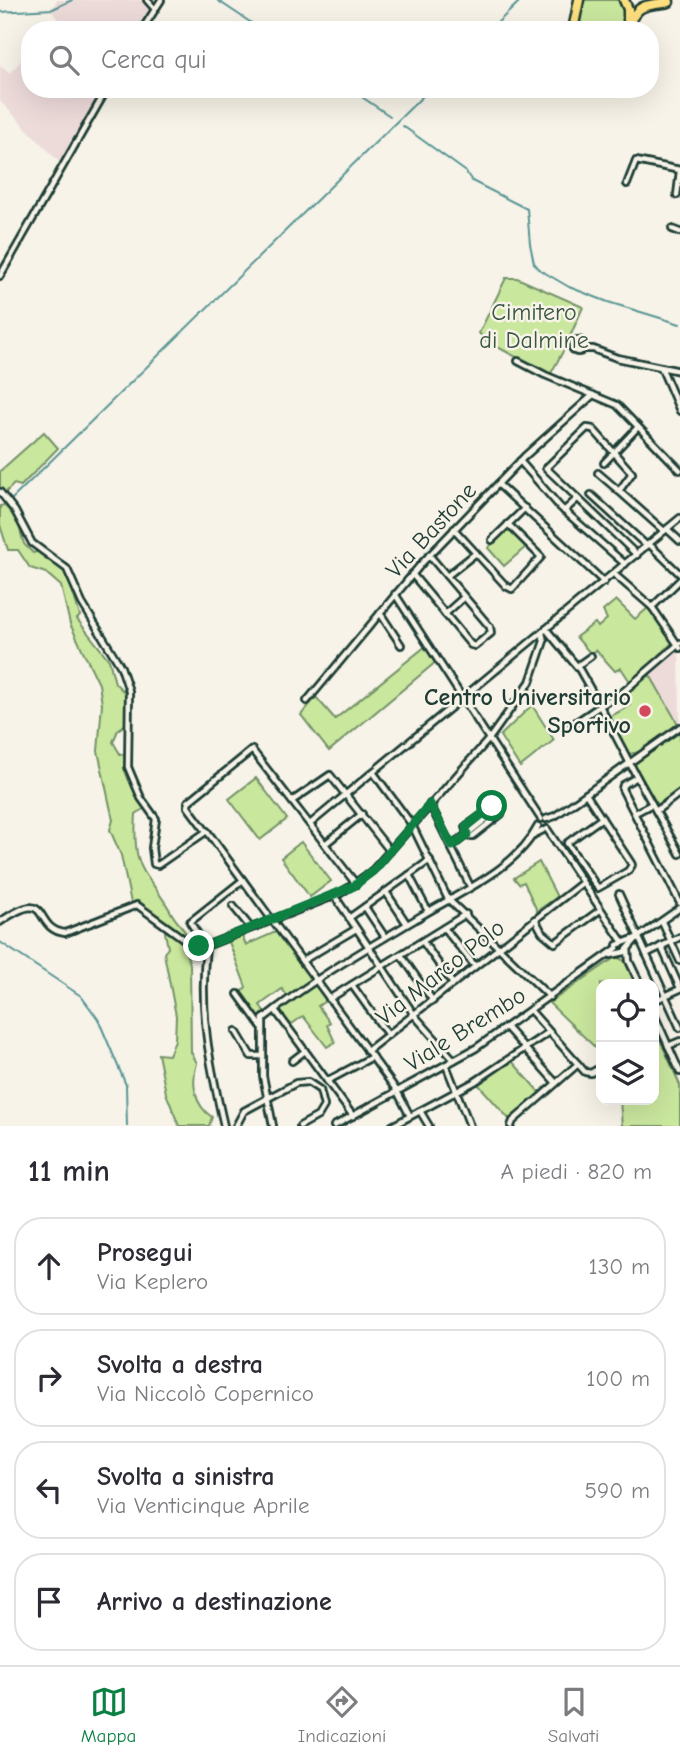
<!DOCTYPE html>
<html lang="it">
<meta charset="utf-8">
<style>
:root{--surface:#fff;--page:#f2f2f3;--text:#2b2b33;--muted:#7c7c81;--line:#e1e1e2;--accent:#0b8043}
body{margin:0;font-family:"Comic Neue",sans-serif;background:var(--page);color:var(--text)}
.controls{position:absolute;right:21px;bottom:21px;display:grid;overflow:hidden;border-radius:14px;box-shadow:0 7px 28px #0002}
.controls button{width:63px;height:63px;display:grid;place-items:center;padding:0;border:0;border-bottom:2px solid var(--line);background:var(--surface);color:var(--text);font:35px sans-serif}
.stop{position:absolute;width:21px;height:21px;margin:-16px;border:5px solid #0b8043;border-radius:50%;background:#fff}
.stop.end{background:#0b8043;border-color:#fff;box-shadow:0 2px 7px #0008}
.list{margin:0;padding:0;list-style:none}
h2{display:flex;justify-content:space-between;align-items:center;height:91px;margin:0;padding:0 28px;font-size:30px}
h2 small{font-size:23px;font-weight:400;color:var(--muted)}
.list li{display:grid;grid-template-columns:46px 1fr auto;gap:21px;align-items:center;box-sizing:border-box;height:98px;margin:0 14px 14px;padding:0 14px;border:2px solid var(--line);border-radius:28px}
.list b{display:block;font-size:26px;white-space:nowrap}
.list p{margin:0;font-size:23px;white-space:nowrap;color:var(--muted)}
.list em{font-size:23px;font-style:normal;color:var(--muted)}
.icon{flex:none;width:38px;height:38px;fill:none;stroke:currentColor;stroke-width:2;stroke-linecap:round;stroke-linejoin:round}
.map{position:relative;flex:none;width:680px;height:1126px;overflow:hidden}
.search{position:absolute;background:var(--surface);box-shadow:0 7px 28px #0002;left:21px;right:21px;top:21px;height:77px;display:flex;align-items:center;gap:18px;box-sizing:border-box;padding:0 24px;border-radius:28px;color:var(--muted);font-size:26px}
.sheet{height:539px;background:var(--surface)}
nav{display:flex;justify-content:space-around;align-items:center;box-sizing:border-box;height:98px;border-top:2px solid var(--line);background:var(--surface);font-size:19px;color:var(--muted)}
nav a{display:grid;justify-items:center;gap:4px}
nav .on{color:var(--accent)}
.map>svg:first-child{display:block}
.built{fill:#eddbda}
.green{fill:#cae79e;stroke:#749269;stroke-width:2}
.lines{fill:none;stroke-linecap:round;stroke-linejoin:round}
.stream{stroke:#589594;stroke-width:2}
.minor-casing{stroke:#1f3d34;stroke-width:10}
.highway-casing{stroke:#1f3d34;stroke-width:13}
.minor{stroke:#f7f3e8;stroke-width:4.5}
.highway{stroke:#fddf80;stroke-width:8}
.route{stroke:#0b8043;stroke-width:9}
.poi-dot{fill:#d1495b;stroke:#f7f3e8;stroke-width:2.5}
.labels{text-anchor:middle;dominant-baseline:central;stroke-width:5;stroke-linejoin:round;paint-order:stroke}
.park-label{font-size:24px;fill:#395644;stroke:#f7f3e8}
.street-label{font-size:24px;fill:#1f3d34;stroke:#f7f3e8}
.poi-label{font-size:24px;font-weight:bold;fill:#1f3d34;stroke:#f7f3e8;text-anchor:end}
</style>
<div class="map">
<svg width="680" height="1126" viewBox="0 0 680 1126">
<rect width="100%" height="100%" fill="#f7f3e8"/>
<filter id="ink" filterUnits="userSpaceOnUse"><feTurbulence type="fractalNoise" baseFrequency=".0143" numOctaves="2"/><feDisplacementMap in="SourceGraphic" scale="14" xChannelSelector="R" yChannelSelector="G"/><feConvolveMatrix kernelMatrix="1 2 1 2 8 2 1 2 1" color-interpolation-filters="sRGB"/></filter>
<g filter="url(#ink)">
<g class="built">
<path d="M57 0H147L151 12 140 30H65L51 10Z"/>
<path d="M30 51V89H105L61 164 0 101V65L10 73Z"/>
<path d="M679 649 680 723 678 724 650 675Z"/>
</g>
<g class="green">
<path d="M581 0H619L626 19 622 30H577Z"/>
<path d="M506 278H517L583 307 569 339 572 341 569 347 566 346 550 375 486 341 479 333Z"/>
<path d="M44 432 58 448 21 486 14 484 4 494 0 490V471Z"/>
<path d="M4 505 17 519 24 544 33 553 39 551 67 573 80 616 77 619 109 660 115 683 128 696 126 724 118 730 113 742 120 754 124 755 129 778 145 808 136 814C132 875 146 868 172 914 177 923 187 931 190 941L186 953 190 964 191 1052 197 1063C191 1083 194 1105 212 1117L209 1126H179L166 1093 158 1054 169 1055 175 1040 176 1016 164 953 168 948 165 932 170 927 152 911 131 903 121 855 110 830 113 820 98 751 102 704 99 684 70 624 61 586 46 573 30 568 18 550H8L0 525V506Z"/>
<path d="M509 527 527 546 504 566 488 548Z"/>
<path d="M616 600 635 619 648 608 673 642 631 683 621 668 615 671 596 650 591 654 576 637 595 623 598 627 607 619 603 611Z"/>
<path d="M426 646 437 661 329 751 301 715 316 697 335 719Z"/>
<path d="M650 675 678 724 640 752 629 754 609 717 630 706 624 697Z"/>
<path d="M532 705 554 740 520 767 500 736Z"/>
<path d="M680 730V789L657 806 633 763Z"/>
<path d="M256 778 287 819 260 840 229 799Z"/>
<path d="M301 842 331 881 310 897 281 858Z"/>
<path d="M539 862 557 897 537 911 524 882 519 884 514 878Z"/>
<path d="M278 931 312 980 288 997 282 989 260 1005 265 1013 257 1019 239 994 246 987 228 939 241 934 246 945Z"/>
<path d="M616 957 625 961 635 984H601V1053L549 1003Z"/>
<path d="M315 983 327 1000 318 1006 330 1023 327 1025 335 1042 327 1047 303 1016 289 1026 278 1010Z"/>
<path d="M654 1026 680 1085V1126H622L620 1100H654Z"/>
<path d="M511 1060 540 1093 510 1120 477 1083Z"/>
</g>
<g class="lines">
<g class="stream">
<path d="M217 0 262 30"/>
<path d="M0 12 53 9 72 0"/>
<path d="M490 30 521 0"/>
<path d="M350 89 390 116"/>
<path d="M403 126 465 171 472 181 527 209 530 244 534 263 540 270 569 287 608 302 680 324"/>
<path d="M10 501 430 89"/>
<path d="M0 942 81 996 98 1019 126 1085 127 1126"/>
</g>
<defs>
<g id="minor">
<path d="M147 0 155 9"/>
<path d="M142 30 161 0"/>
<path d="M627 184 636 161 680 170"/>
<path d="M677 195 680 171"/>
<path d="M672 229 680 232"/>
<path d="M0 276 107 89"/>
<circle cx="578" cy="346" r="6"/>
<path d="M583 349H593L617 358 680 371"/>
<path d="M518 361 545 375 617 405 680 470"/>
<path d="M661 367 680 411"/>
<path d="M520 461 560 507 625 564"/>
<path d="M604 463 638 427"/>
<path d="M598 473 619 491"/>
<path d="M498 484 604 582"/>
<path d="M0 492 15 511 32 543 67 569 82 603 121 667 129 691 128 767 141 798 156 819 152 848 154 864 158 865 207 831 397 1091 410 1116"/>
<path d="M591 495 647 546"/>
<path d="M564 511 576 500"/>
<path d="M454 529 506 586 512 589 541 557 508 524"/>
<path d="M667 529 680 541"/>
<path d="M492 540 525 508"/>
<path d="M649 544 680 574"/>
<path d="M637 555 546 468 587 428 593 429 632 473 619 491 664 531"/>
<path d="M412 574 471 645 475 646 491 633 490 627 429 555"/>
<path d="M614 574 652 607 680 648"/>
<path d="M447 576 476 553"/>
<path d="M395 594 541 819"/>
<path d="M652 607 680 580"/>
<path d="M380 613 401 645"/>
<path d="M445 614 464 597"/>
<path d="M546 629 579 669 600 706 569 727"/>
<path d="M680 643 623 692 600 706 637 777 623 785 622 789 680 903"/>
<path d="M577 666 591 656"/>
<path d="M307 701 422 563 525 456 593 395"/>
<path d="M373 772 412 825 448 899 550 997"/>
<path d="M637 777 680 854"/>
<path d="M586 794 631 863 632 865 628 871 598 888 567 843 602 818"/>
<path d="M292 801 330 775 390 851"/>
<path d="M430 804 470 886"/>
<path d="M497 805 501 814 473 836H468L465 827Z"/>
<path d="M656 811 680 793"/>
<path d="M635 813 652 804"/>
<path d="M546 819 555 816 680 727"/>
<path d="M310 824 680 518"/>
<path d="M547 829 622 941"/>
<path d="M206 831 188 807V802L252 750 356 884"/>
<path d="M533 835 543 830"/>
<path d="M325 844 362 814"/>
<path d="M452 846 500 808"/>
<path d="M409 875 428 911"/>
<path d="M386 892 407 924"/>
<path d="M619 894 680 1028"/>
<path d="M334 895 415 1016 454 1060"/>
<path d="M233 906 250 927"/>
<path d="M365 907 385 937"/>
<path d="M349 918 430 860"/>
<path d="M535 919 542 932 555 943 600 910"/>
<path d="M0 922C53 885 31 929 65 933L137 905 188 942 206 946 341 893 372 871 489 739 530 682 544 641 542 633"/>
<path d="M662 922 680 961"/>
<path d="M444 928 475 966"/>
<path d="M423 942 453 984"/>
<path d="M205 945 190 922 243 880"/>
<path d="M617 945 636 938"/>
<path d="M206 946C199 1013 209 1061 224 1126"/>
<path d="M661 946 680 988"/>
<path d="M628 949 629 961 640 984"/>
<path d="M646 954 680 937"/>
<path d="M401 955 433 1001"/>
<path d="M611 955 625 952 637 938 680 908"/>
<path d="M302 961 356 929"/>
<path d="M352 985 388 1035"/>
<path d="M238 994 261 1026"/>
<path d="M329 999 466 914"/>
<path d="M654 1001 680 989"/>
<path d="M275 1010 353 1116"/>
<path d="M530 1010 585 1072 591 1073 601 1067"/>
<path d="M654 1014 680 1072"/>
<path d="M506 1027 556 1083"/>
<path d="M236 1031 251 1056H263"/>
<path d="M668 1046 680 1041"/>
<path d="M367 1051 582 883"/>
<path d="M292 1061 305 1051"/>
<path d="M446 1065 470 1126"/>
<path d="M327 1081 372 1057"/>
<path d="M420 1111 429 1126"/>
<path d="M236 1126 244 1111 296 1083 308 1082 320 1090 324 1106 318 1116 300 1126"/>
<path d="M273 1126 263 1076V1019C310 981 364 950 416 919 456 894 516 870 538 826"/>
<path d="M334 1126 476 1048 617 948"/>
<path d="M392 1126 476 1081 549 1032"/>
<path d="M511 1126 513 1121 578 1064"/>
</g>
<g id="highway">
<path d="M624 0 628 9V20"/>
<path d="M573 30 579 0"/>
<path d="M625 30C640 2 641 7 669 2"/>
</g>
</defs>
<use href="#minor" class="minor-casing"/>
<use href="#highway" class="highway-casing"/>
<use href="#minor" class="minor"/>
<use href="#highway" class="highway"/>
</g>
</g>
<g class="lines" filter="url(#ink)">
<path class="route" d="M199 946H206L354 886 376 868 430 804 452 846 467 835 466 827 492 806"/>
</g>
<circle class="poi-dot" cx="645" cy="711" r="7"/>
<g class="labels">
<g class="park-label">
<text x="534" y="312">Cimitero<tspan x="534" dy="28">di Dalmine</tspan></text>
</g>
<g class="street-label">
<text transform="translate(431 530) rotate(-47)">Via Bastone</text>
<text transform="translate(440 972) rotate(-38)">Via Marco Polo</text>
<text transform="translate(465 1029) rotate(-32)">Viale Brembo</text>
</g>
<g class="poi-label">
<text x="631" y="697">Centro Universitario<tspan x="631" dy="28">Sportivo</tspan></text>
</g>
</g>
</svg>
<div class="controls">
<button><svg class="icon" aria-label="locate" viewBox="0 0 24 24"><circle cx="12" cy="12" r="6"/><path d="M12 2v4M12 18v4M2 12h4M18 12h4"/></svg></button>
<button><svg class="icon" aria-label="layers" viewBox="0 0 24 24"><path d="M12 4l9 5-9 5-9-5zM3 14l9 5 9-5"/></svg></button>
</div>
<div class="stop" style="left:492px;top:806px"></div>
<div class="stop end" style="left:199px;top:946px"></div>
<div class="search"><svg class="icon" aria-label="search" viewBox="0 0 24 24"><circle cx="10" cy="10" r="6"/><path d="M15 15l6 6"/></svg>Cerca qui</div>
</div>
<section class="sheet">
<h2>11 min<small>A piedi · 820 m</small></h2>
<ul class="list">
<li><svg class="icon" aria-label="ahead" viewBox="0 0 24 24"><path d="M12 20V5M6 11l6-6 6 6"/></svg><div><b>Prosegui</b><p>Via Keplero</p></div><em>130 m</em></li>
<li><svg class="icon" aria-label="right" viewBox="0 0 24 24"><path d="M7 20v-9h11M14 6l5 5-5 5"/></svg><div><b>Svolta a destra</b><p>Via Niccolò Copernico</p></div><em>100 m</em></li>
<li><svg class="icon" aria-label="left" viewBox="0 0 24 24"><path d="M17 20v-9H6M10 6l-5 5 5 5"/></svg><div><b>Svolta a sinistra</b><p>Via Venticinque Aprile</p></div><em>590 m</em></li>
<li><svg class="icon" aria-label="arrive" viewBox="0 0 24 24"><path d="M6 21V4h12l-3 4 3 4H6"/></svg><div><b>Arrivo a destinazione</b></div></li>
</ul>
</section>
<nav>
<a class="on"><svg class="icon" aria-label="map" viewBox="0 0 24 24"><path d="M3 6l6-2 6 2 6-2v14l-6 2-6-2-6 2zM9 4v14M15 6v14"/></svg>Mappa</a>
<a><svg class="icon" aria-label="directions" viewBox="0 0 24 24"><path d="M12 3l9 9-9 9-9-9zM9 14v-3h6M13 9l2 2-2 2"/></svg>Indicazioni</a>
<a><svg class="icon" aria-label="saved" viewBox="0 0 24 24"><path d="M7 4h10v16l-5-4-5 4z"/></svg>Salvati</a>
</nav>
